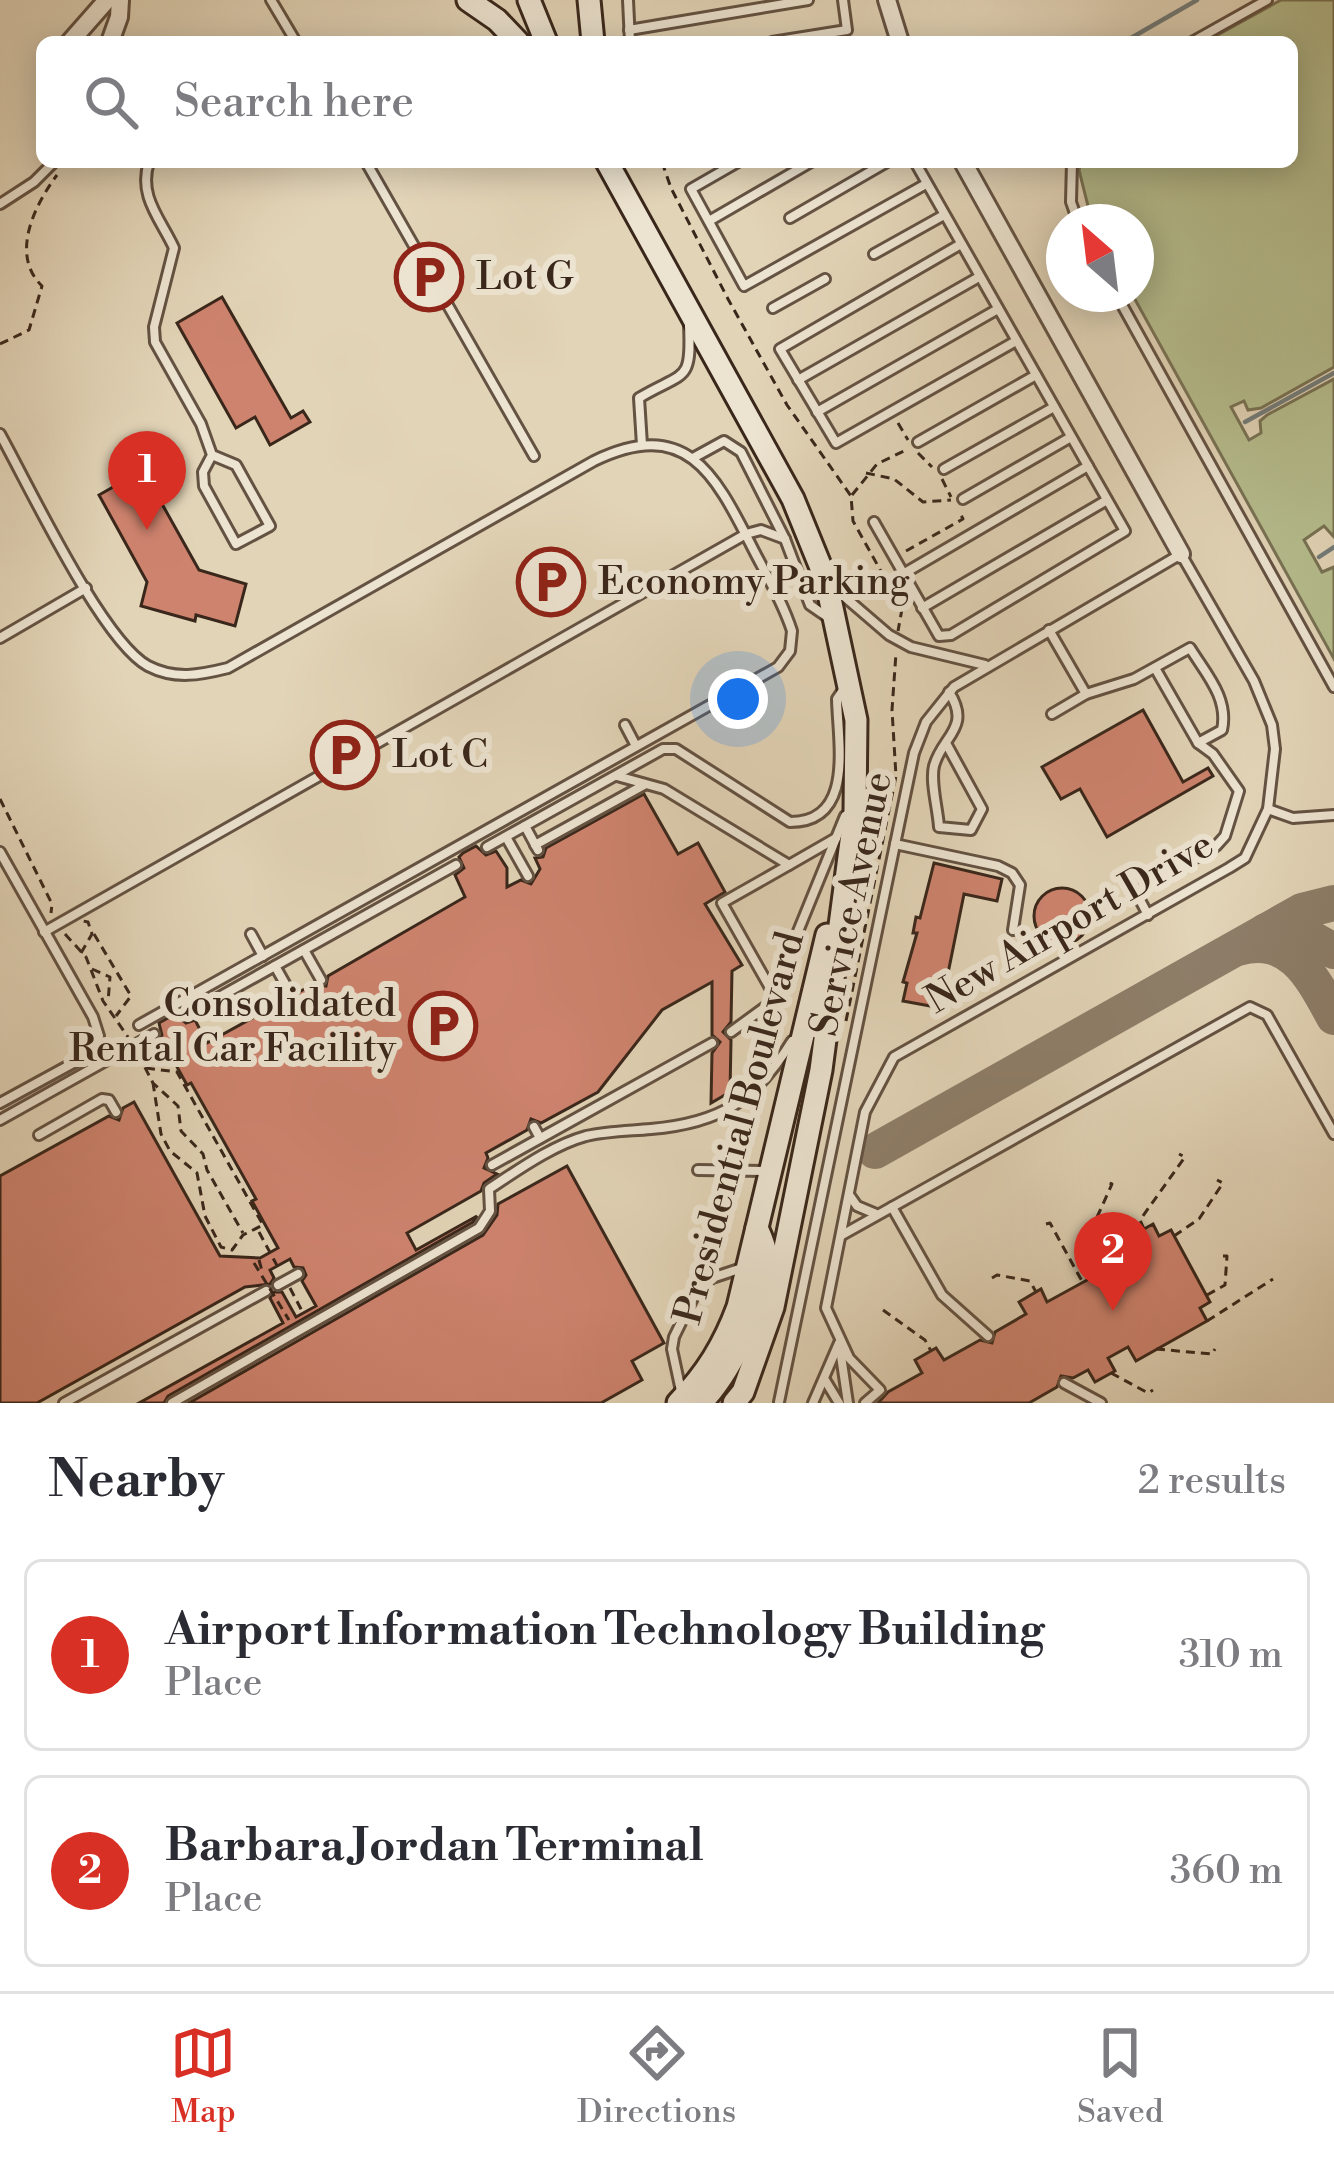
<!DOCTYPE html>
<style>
:root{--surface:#fff;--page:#f2f2f3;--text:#2b2b33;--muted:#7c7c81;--line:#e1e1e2;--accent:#d93025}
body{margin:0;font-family:"Libre Bodoni",serif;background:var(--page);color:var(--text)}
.compass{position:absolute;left:1046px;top:204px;width:108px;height:108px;border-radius:50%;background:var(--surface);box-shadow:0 6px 30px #0003;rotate:332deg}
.you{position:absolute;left:738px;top:699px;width:42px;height:42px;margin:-30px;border:9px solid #fff;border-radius:50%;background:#1a73e8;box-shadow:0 0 0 18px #1a73e833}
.badge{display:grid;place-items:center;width:78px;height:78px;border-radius:50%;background:var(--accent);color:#fff;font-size:39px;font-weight:700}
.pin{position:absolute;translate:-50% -99px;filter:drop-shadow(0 3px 6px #0008)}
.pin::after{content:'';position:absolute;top:63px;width:42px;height:36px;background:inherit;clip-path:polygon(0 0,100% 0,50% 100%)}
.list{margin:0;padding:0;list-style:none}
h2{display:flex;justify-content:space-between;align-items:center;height:156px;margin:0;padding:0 48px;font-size:51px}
h2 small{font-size:39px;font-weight:400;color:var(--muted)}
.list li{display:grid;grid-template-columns:78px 1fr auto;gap:36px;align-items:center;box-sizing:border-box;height:192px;margin:0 24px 24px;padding:0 24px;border:3px solid var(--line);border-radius:18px}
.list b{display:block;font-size:45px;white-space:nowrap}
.list p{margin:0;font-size:39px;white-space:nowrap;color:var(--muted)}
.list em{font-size:39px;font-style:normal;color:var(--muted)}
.icon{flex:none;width:66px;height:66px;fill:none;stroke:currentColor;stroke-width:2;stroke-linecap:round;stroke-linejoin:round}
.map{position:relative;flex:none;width:1334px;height:1403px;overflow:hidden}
.search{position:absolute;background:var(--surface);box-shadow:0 6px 30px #0003;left:36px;right:36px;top:36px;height:132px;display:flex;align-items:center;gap:30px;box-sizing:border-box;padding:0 42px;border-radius:18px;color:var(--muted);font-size:45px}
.sheet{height:588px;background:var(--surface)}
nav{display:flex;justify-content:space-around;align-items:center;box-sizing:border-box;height:168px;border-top:3px solid var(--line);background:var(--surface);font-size:33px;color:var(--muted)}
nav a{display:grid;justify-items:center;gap:6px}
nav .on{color:var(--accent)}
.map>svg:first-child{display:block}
.green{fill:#b5bc8d;stroke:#787254;stroke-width:3}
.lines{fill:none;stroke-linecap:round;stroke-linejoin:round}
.stream{stroke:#737c7a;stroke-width:4.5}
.taxiway{stroke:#8e7e69;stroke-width:36}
.building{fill:#ce836e;stroke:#3a271b;stroke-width:3}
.lane-casing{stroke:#645242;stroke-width:14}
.street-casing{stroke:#645242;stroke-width:22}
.secondary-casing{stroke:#3a271b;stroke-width:27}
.path{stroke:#3a271b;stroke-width:3;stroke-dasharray:9 6;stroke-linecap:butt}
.lane{stroke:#ece3d0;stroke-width:8}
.street{stroke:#ece3d0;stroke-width:16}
.secondary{stroke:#ece3d0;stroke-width:21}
.path-bridge{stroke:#3a271b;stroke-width:3;stroke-dasharray:9 6;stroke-linecap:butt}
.labels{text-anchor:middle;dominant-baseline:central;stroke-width:12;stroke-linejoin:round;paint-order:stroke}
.poi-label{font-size:39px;fill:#3a271b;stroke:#ece3d0;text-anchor:start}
.street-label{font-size:39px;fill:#3a271b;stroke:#ece3d0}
</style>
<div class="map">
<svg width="1334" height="1403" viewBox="0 0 1334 1403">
<rect width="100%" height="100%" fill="#e2d4b7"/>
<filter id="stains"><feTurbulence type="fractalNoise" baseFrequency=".00167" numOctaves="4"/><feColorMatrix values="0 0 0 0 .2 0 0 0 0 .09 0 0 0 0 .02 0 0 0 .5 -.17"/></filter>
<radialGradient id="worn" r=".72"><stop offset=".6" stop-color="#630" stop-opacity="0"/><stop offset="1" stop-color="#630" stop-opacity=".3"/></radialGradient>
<path class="green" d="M1281 0H1334V367L1261 408 1248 410 1244 401 1231 407 1249 440 1261 433 1260 421 1267 415 1334 379V537L1324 526 1304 540 1322 572 1334 567V659L1132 294H1136V222H1092L1079 170 1081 162H1292V42H1205Z"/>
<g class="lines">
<g class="stream">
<path d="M1124 42 1197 0"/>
<path d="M1245 422 1334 373"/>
<path d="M1319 557 1334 547"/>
</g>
<g class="taxiway">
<path d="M1266 931 1307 936 1334 951"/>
<path d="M1238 948C1291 933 1312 977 1334 1017"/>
<path d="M875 1151 1302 911 1334 903"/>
</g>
</g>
<g class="building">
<path d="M222 297 291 418 303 411 310 422 270 445 255 417 236 428 177 323Z"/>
<path d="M143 470 199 570 246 584 235 626 196 615 195 621 141 606 147 582 99 495Z"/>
<path d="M1143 710 1183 782 1208 768 1213 776 1107 837 1080 789 1061 799 1042 767Z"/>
<path d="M644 794 678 854 698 843 725 892 705 904 742 965 732 971 731 1022 723 1032 731 1040 730 1092 711 1103 712 1053 720 1042 712 1035V982L662 1010 598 1092 541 1123 531 1119 527 1130 486 1153 488 1158 484 1168 497 1174 484 1183 481 1191 407 1233 416 1250 477 1216 473 1222 168 1396 164 1403H139L283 1323 270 1298 274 1292H282L296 1317 316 1306 302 1281 306 1275 303 1268 294 1267 290 1259 270 1270 274 1278 270 1284 245 1287 37 1403H0V1176L109 1116 119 1120 123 1108 134 1102 220 1256 260 1258 278 1248 252 1201 256 1199 191 1083 187 1085 176 1065 158 1055 154 1044 162 1035 159 1023 175 1014 186 1023 195 1020 207 1043 285 1000 295 1004 299 992 314 984 326 986 328 976 465 897 455 875 464 868 459 857 463 853 476 846 486 855 496 851 507 868V887L521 880 531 884 540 869 535 858 543 857 546 848Z"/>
<path d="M934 863 1002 879 997 901 964 894 941 1008 903 1001 907 983 903 982 917 933H913L916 917 920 918Z"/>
<circle cx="1062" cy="916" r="28"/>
<path d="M567 1166 664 1343 632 1361 642 1380 601 1403H189L483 1235 497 1215 498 1204Z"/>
<path d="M1153 1224 1159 1236 1171 1230 1210 1302 1200 1308 1207 1321 1136 1361 1128 1347 1108 1358 1115 1371 1095 1382 1088 1370 1073 1378 1061 1376 1057 1387 1029 1403H878L888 1392 922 1373 915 1360 936 1348 944 1360 980 1340 992 1343 995 1332 1026 1314 1019 1302 1041 1289 1047 1302 1089 1279 1081 1264Z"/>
</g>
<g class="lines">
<defs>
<g id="lane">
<path d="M271 0 296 42"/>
<path d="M628 0 630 42"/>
<path d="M629 30 808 0"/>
<path d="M772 42 847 30 843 0"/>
<path d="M1192 42 1267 0"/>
<path d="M149 162C138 196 160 218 174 248L154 327 155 342 201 424 212 455 236 465 270 526 236 544 204 486 203 472 212 455"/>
<path d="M366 162 534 456"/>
<path d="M738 162 691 189 744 286 926 184"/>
<path d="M1072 162 1071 202 1078 222"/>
<path d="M0 204 34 182 54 162"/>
<path d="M790 218 887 162"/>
<path d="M709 221 811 162"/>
<path d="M961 244 780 349 836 443 1016 341"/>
<path d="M874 254 944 215"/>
<path d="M1116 294 1334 687"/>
<path d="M773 308 825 279"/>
<path d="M798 380 979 277"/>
<path d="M817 412 998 309"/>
<path d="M0 434C29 486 102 641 148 666 175 680 200 675 228 668L594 461C685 417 714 472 751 545 765 573 782 600 792 631L790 651 778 667 139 1025"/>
<path d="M918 442 1036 375"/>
<path d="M642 445 639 398C684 371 692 384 689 326"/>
<path d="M693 458 724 441 741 452 785 539 810 605 826 616"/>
<path d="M944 469 1054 407"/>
<path d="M963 499 1071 437"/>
<path d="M874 522 939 636 951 635 1125 531 915 162"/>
<path d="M903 574 1088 466"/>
<path d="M832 586 889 635 911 647 985 665"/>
<path d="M922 608 1107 500"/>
<path d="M1049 630 1086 694"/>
<path d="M0 638 86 588"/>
<path d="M1155 668 1198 743"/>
<path d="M1052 714 1086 694 1134 679 1190 648C1206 674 1229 698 1222 730L1198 743 1213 754 1239 791 1225 836 1216 846 1140 890 1139 898 1148 915"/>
<path d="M625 725 636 746"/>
<path d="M947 745 982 809 971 830 939 827C938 809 930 782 934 766 942 736 972 728 949 692"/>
<path d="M617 776 664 789 789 865 836 838"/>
<path d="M1268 809 1293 818 1334 815"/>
<path d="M525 826 538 850"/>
<path d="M506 837 528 876"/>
<path d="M895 844 998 866 1012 873 1020 885 1013 930"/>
<path d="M535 845 644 785"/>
<path d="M487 847 663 749H676L790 822C855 822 838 743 837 699L843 690"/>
<path d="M0 852 93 1017 99 1036 88 1055 0 1103"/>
<path d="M44 932 746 534 761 530 785 539"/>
<path d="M251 934 263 956"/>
<path d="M304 950 321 980"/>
<path d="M275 966 292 996"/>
<path d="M773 993 722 903 789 865"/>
<path d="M187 1015 456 865"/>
<path d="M731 1032 768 1005 845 816"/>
<path d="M0 1120 154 1034"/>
<path d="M534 1127 540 1138"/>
<path d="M39 1135 102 1099 109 1100 116 1112"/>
<path d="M492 1165 712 1043"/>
<path d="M698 1170 769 1171"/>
<path d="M850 1196 857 1206 876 1214"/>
<path d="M892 1207 942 1295 988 1336"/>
<path d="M842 1235 1250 1007 1267 1015 1334 1134"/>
<path d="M278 1285 298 1274"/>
<path d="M840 1349 848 1403"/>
<path d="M825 1380 839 1403"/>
<path d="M1064 1383 1101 1403"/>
<path d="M681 1391 672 1349 674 1337 698 1288 712 1278 742 1268"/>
<path d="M779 1402 914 753 926 722 954 687 1181 554 1254 681 1272 725 1275 749 1268 809 1245 858 1229 868 894 1057 865 1112 826 1308 849 1358 880 1390 865 1403"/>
<path d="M64 1403 266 1291"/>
<path d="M172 1403 479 1228 490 1211 489 1189C518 1170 553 1145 586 1136 608 1131 629 1131 651 1129 721 1123 755 1101 792 1041"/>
<path d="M813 1403 839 1343"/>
</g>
<g id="street">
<path d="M887 0 900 42"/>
<path d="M70 42 107 0"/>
<path d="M110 42 119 17 120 0"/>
<path d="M963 162 1181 554"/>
</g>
<g id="secondary">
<path d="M468 0 497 20 518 42"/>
<path d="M529 0 546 42"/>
<path d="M589 0 593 42"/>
<path d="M607 162 793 499 826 580 856 720 855 811 821 1070 773 1307 743 1392 734 1403"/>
<path d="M678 1403C706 1374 724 1345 738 1307L827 935"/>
<path d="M701 1403C734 1369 762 1304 766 1256 766 1247 761 1237 757 1228"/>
</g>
</defs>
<use href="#lane" class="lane-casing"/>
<use href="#street" class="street-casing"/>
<use href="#secondary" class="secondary-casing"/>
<g class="path">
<path d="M662 162 671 188 728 299 787 405 851 496 853 521 902 609 898 631"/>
<path d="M0 344 29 330 42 286C10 255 34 206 57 175"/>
<path d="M898 423 908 440"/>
<path d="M918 453 932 467"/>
<path d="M866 473 894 479 923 502 951 500"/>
<path d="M942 479 951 497"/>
<path d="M852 495 877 464 908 449"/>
<path d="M906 551 963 519 959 511"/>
<path d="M0 799 52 904 51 913"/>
<path d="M65 934 86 957 103 1001 128 1037"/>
<path d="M94 934 131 996 116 1016"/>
<path d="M81 953 92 934 88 922 83 921"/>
<path d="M92 969 110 977 108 1002"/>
<path d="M846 1021 896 776 892 710 896 653"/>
<path d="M138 1054 153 1083 178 1106 181 1131 203 1154 207 1170 243 1233"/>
<path d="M146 1068 177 1072 263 1225 243 1235 232 1250 221 1247 205 1216 197 1173 170 1151 161 1134 153 1083"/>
<path d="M1046 1224 1050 1223 1083 1283"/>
<path d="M1144 1229 1140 1220 1185 1157 1179 1154"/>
<path d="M259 1232 280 1271"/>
<path d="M1174 1236 1199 1219 1223 1183 1217 1180"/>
<path d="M1090 1258 1084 1246 1112 1184 1107 1182"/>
<path d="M259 1260 262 1271"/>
<path d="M992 1278 997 1275 1030 1281 1036 1292"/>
<path d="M290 1288 303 1313"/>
<path d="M1207 1295 1225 1285 1227 1256H1223"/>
<path d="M883 1310 925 1340 931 1351"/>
<path d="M1207 1321 1273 1279"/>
<path d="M1156 1349 1212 1354 1215 1349"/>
<path d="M1111 1373 1148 1393 1153 1390"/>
</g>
<use href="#lane" class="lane"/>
<use href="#street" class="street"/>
<use href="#secondary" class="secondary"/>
<path class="path-bridge" d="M254 1263 289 1320"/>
</g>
<defs>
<symbol id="parking-ring" viewBox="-11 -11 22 22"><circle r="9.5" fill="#ece3d0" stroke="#8f2418" stroke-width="1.5"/><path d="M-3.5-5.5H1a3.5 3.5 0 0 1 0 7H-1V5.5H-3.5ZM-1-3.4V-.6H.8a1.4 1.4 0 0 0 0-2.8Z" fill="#8f2418"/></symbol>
</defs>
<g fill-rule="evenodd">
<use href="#parking-ring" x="391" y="239" width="76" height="76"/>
<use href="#parking-ring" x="513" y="544" width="76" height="76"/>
<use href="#parking-ring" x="307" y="717" width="76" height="76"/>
<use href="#parking-ring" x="405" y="988" width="76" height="76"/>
</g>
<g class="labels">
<g class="poi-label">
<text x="476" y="277">Lot G</text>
<text x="598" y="582">Economy Parking</text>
<text x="392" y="755">Lot C</text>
<text x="396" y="1004" text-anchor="end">Consolidated<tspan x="396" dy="45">Rental Car Facility</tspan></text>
</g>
<g class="street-label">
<text transform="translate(852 904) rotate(-78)">Service Avenue</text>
<text transform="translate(1070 923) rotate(-30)">New Airport Drive</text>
<text transform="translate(740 1128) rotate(-75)">Presidential Boulevard</text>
</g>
</g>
<rect width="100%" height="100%" filter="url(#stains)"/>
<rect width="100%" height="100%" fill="url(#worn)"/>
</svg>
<svg class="compass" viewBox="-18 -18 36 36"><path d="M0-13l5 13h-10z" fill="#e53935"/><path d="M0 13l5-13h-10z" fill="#7c7c81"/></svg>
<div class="you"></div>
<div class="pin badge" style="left:147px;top:530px">1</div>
<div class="pin badge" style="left:1113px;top:1311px">2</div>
<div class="search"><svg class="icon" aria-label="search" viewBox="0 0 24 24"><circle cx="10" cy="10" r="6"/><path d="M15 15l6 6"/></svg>Search here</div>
</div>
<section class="sheet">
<h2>Nearby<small>2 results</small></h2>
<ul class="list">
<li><span class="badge">1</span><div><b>Airport Information Technology Building</b><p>Place</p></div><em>310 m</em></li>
<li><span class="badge">2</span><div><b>Barbara Jordan Terminal</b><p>Place</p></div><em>360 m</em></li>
</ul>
</section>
<nav>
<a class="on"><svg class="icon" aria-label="map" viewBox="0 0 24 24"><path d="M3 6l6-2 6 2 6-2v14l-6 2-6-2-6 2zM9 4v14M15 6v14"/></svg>Map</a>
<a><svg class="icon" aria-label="directions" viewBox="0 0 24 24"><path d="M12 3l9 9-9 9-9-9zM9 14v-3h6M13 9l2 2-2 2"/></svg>Directions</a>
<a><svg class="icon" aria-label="saved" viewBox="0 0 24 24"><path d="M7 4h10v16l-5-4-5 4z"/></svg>Saved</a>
</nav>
